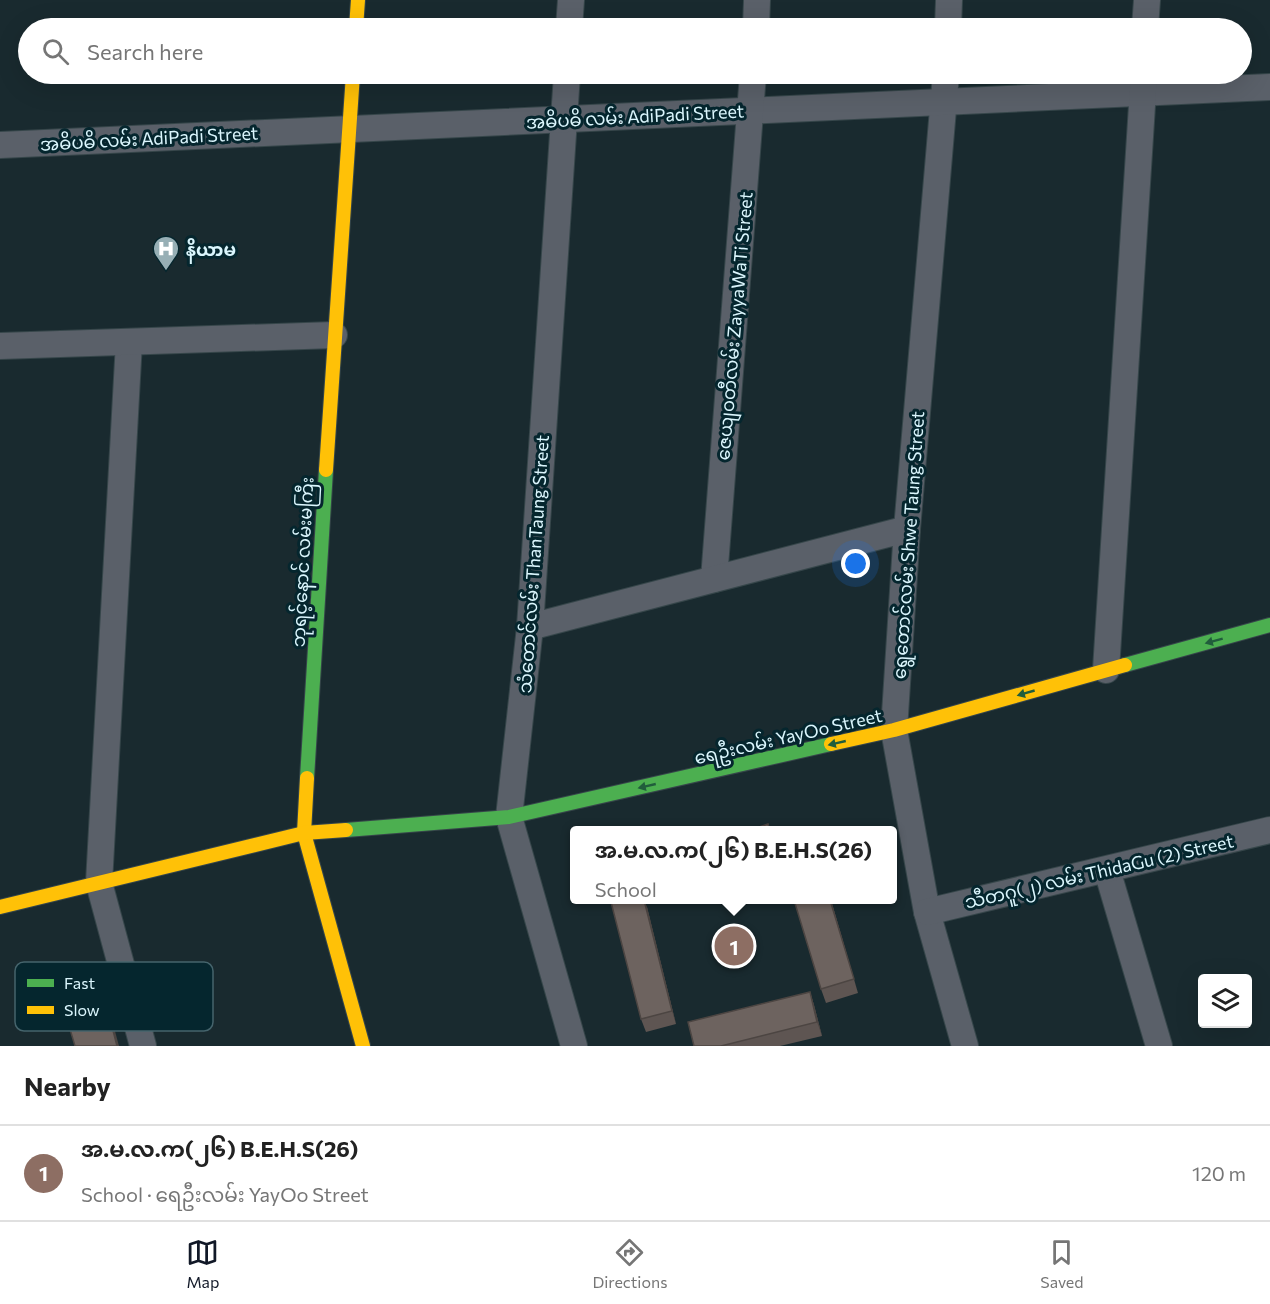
<!DOCTYPE html>
<meta charset="utf-8">
<style>
:root{--surface:#fff;--page:#f2f2f2;--text:#222;--muted:#767676;--line:#e0e0e0;--accent:#111827}
body{margin:0;font-family:Commissioner,"Noto Sans Myanmar",sans-serif;background:var(--page);color:var(--text)}
.controls{position:absolute;right:18px;bottom:18px;display:grid;overflow:hidden;border-radius:6px;box-shadow:0 6px 24px #0002}
.controls button{width:54px;height:54px;display:grid;place-items:center;padding:0;border:0;border-bottom:2px solid var(--line);background:var(--surface);color:var(--text);font:30px sans-serif}
.you{position:absolute;left:856px;top:564px;width:21px;height:21px;margin:-15px;border:4px solid #fff;border-radius:50%;background:#1a73e8;box-shadow:0 0 0 9px #1a73e833}
.badge{display:grid;place-items:center;width:39px;height:39px;border-radius:50%;background:var(--accent);color:#fff;font-size:20px;font-weight:700}
.pin{position:absolute;translate:-50% -50%;border:3px solid #fff;box-shadow:0 2px 6px #0006}
.popup{position:absolute;left:570px;top:826px;width:327px;height:78px;box-sizing:border-box;display:grid;place-content:center;border-radius:6px;background:var(--surface);filter:drop-shadow(0 2px 4px #0005);font-size:20px;white-space:nowrap;color:var(--muted)}
.popup b{font-size:22px;color:var(--text)}
.popup::after{content:'';position:absolute;left:50%;top:100%;margin-left:-12px;border:12px solid transparent;border-top-color:var(--surface)}
.list{margin:0;padding:0;list-style:none}
h2{display:flex;justify-content:space-between;align-items:center;height:78px;margin:0;padding:0 24px;font-size:26px}
h2 small{font-size:20px;font-weight:400;color:var(--muted)}
.list li{display:grid;grid-template-columns:39px 1fr auto;gap:18px;align-items:center;box-sizing:border-box;height:96px;padding:0 24px;border-top:2px solid var(--line)}
.list b{display:block;font-size:22px;white-space:nowrap}
.list p{margin:0;font-size:20px;white-space:nowrap;color:var(--muted)}
.list em{font-size:20px;font-style:normal;color:var(--muted)}
.icon{flex:none;width:33px;height:33px;fill:none;stroke:currentColor;stroke-width:2;stroke-linecap:round;stroke-linejoin:round}
.map{position:relative;flex:none;width:1270px;height:1046px;overflow:hidden}
.search{position:absolute;background:var(--surface);box-shadow:0 6px 24px #0002;left:18px;right:18px;top:18px;height:66px;display:flex;align-items:center;gap:15px;box-sizing:border-box;padding:0 21px;border-radius:33px;color:var(--muted);font-size:22px}
.sheet{height:174px;background:var(--surface)}
nav{display:flex;justify-content:space-around;align-items:center;box-sizing:border-box;height:84px;border-top:2px solid var(--line);background:var(--surface);font-size:16px;color:var(--muted)}
nav a{display:grid;justify-items:center;gap:3px}
nav .on{color:var(--accent)}
.map>svg:first-child{display:block}
.lines{fill:none;stroke-linecap:round;stroke-linejoin:round}
.street-casing{stroke:#36464a;stroke-width:28}
.fast-casing{stroke:#36464a;stroke-width:16}
.slow-casing{stroke:#36464a;stroke-width:16}
.street{stroke:#5a6069;stroke-width:26}
.fast{stroke:#4caf50;stroke-width:14}
.slow{stroke:#ffc107;stroke-width:14}
.wall{fill:#5e5552}
.shaded-wall{fill:#4c4542}
.building{fill:#6d635f;stroke:#4c4542;stroke-width:1.5}
.oneway{fill:#215d3c}
.labels{text-anchor:middle;dominant-baseline:central;stroke-width:6;stroke-linejoin:round;paint-order:stroke}
.street-label{font-size:18px;fill:#dbf6fd;stroke:#05262e}
.poi-label{font-size:18px;font-weight:bold;fill:#dbf6fd;stroke:#05262e;text-anchor:start}
.key{fill:#05262e;stroke:#45646c;stroke-width:1.5}
.key-label{font-size:16px;fill:#dbf6fd}
</style>
<div class="map">
<svg width="1270" height="1046" viewBox="0 0 1270 1046">
<rect width="100%" height="100%" fill="#192a2f"/>
<g class="lines">
<defs>
<g id="street">
<path d="M569 28 571 0"/>
<path d="M756 28 757 0"/>
<path d="M948 28 949 0"/>
<path d="M1145 28 1147 0"/>
<path d="M567 74 530 627 509 817 574 1046"/>
<path d="M946 74 907 529 894 730 927 912 965 1046"/>
<path d="M0 145 1270 87"/>
<path d="M129 342 99 883 143 1046"/>
<path d="M0 346 334 335"/>
<path d="M714 579 753 74"/>
<path d="M530 627 907 529"/>
<path d="M1106 670 1144 74"/>
<path d="M1107 870 1159 1046"/>
<path d="M927 912 1270 830"/>
</g>
<g id="fast">
<path d="M1125 665 1270 625"/>
<path d="M307 778 326 470"/>
<path d="M346 830 509 817 831 744"/>
</g>
<g id="slow">
<path d="M356 28 358 0"/>
<path d="M326 470 353 74"/>
<path d="M831 744 894 730 1125 665"/>
<path d="M307 778 304 833 363 1046"/>
<path d="M0 907 304 833 346 830"/>
</g>
</defs>
<use href="#street" class="street-casing"/>
<use href="#fast" class="fast-casing"/>
<use href="#slow" class="slow-casing"/>
<use href="#street" class="street"/>
<use href="#fast" class="fast"/>
<use href="#slow" class="slow"/>
</g>
<g class="wall">
<path d="M794 900H831L858 993 826 1003 821 989Z"/>
<path d="M647 907 676 1024 646 1032 641 1019Z"/>
<path d="M810 992 814 1005 822 1036 780 1046H694Z"/>
</g>
<g class="shaded-wall">
<path d="M644 900 647 907 676 1024 672 1011Z"/>
<path d="M830 900H831L858 993 854 979Z"/>
<path d="M97 969 102 983 119 1046H117Z"/>
<path d="M810 992 814 1005 822 1036 817 1022Z"/>
</g>
<g class="building">
<path d="M768 824 770 831H748Z"/>
<path d="M620 900H644L672 1011 641 1019 611 902Z"/>
<path d="M794 900H830L854 979 821 989Z"/>
<path d="M97 969 117 1046H75L56 982Z"/>
<path d="M810 992 817 1022 721 1046H694L688 1022Z"/>
</g>
<defs><path id="oneway-solid" d="M-6-.8H1V-3.2L6.5 0L1 3.2V.8H-6Z" transform="scale(1.5)"/></defs>
<g class="oneway">
<use href="#oneway-solid" transform="translate(1214 641) rotate(165)"/>
<use href="#oneway-solid" transform="translate(1026 693) rotate(164)"/>
<use href="#oneway-solid" transform="translate(837 743) rotate(167)"/>
<use href="#oneway-solid" transform="translate(647 786) rotate(167)"/>
</g>
<defs>
<symbol id="hospital-pin" viewBox="-11 -11 22 30"><path d="M0 17L-7.5 6A9.5 9.5 0 1 1 7.5 6Z" fill="#97afb5" stroke="#05262e"/><path d="M-5-5h3v3.5h4V-5h3V5h-3V1.5h-4V5h-3Z" fill="#fff"/></symbol>
</defs>
<g fill-rule="evenodd">
<use href="#hospital-pin" x="151" y="234" width="30" height="40"/>
</g>
<g class="labels">
<g class="street-label">
<text transform="translate(635 116) rotate(-3)">အဓိပဓိ လမ်း AdiPadi Street</text>
<text transform="translate(149 138) rotate(-3)">အဓိပဓိ လမ်း AdiPadi Street</text>
<text transform="translate(734 326) rotate(-85)">ဇေယျဝတီလမ်း ZayyaWaTi Street</text>
<text transform="translate(908 545) rotate(-86)">ရွေတောင်လမ်း Shwe Taung Street</text>
<text transform="translate(302 562) rotate(-87)">ဘုရင့်နောင် လမ်းမကြီး</text>
<text transform="translate(533 564) rotate(-86)">သံတောင်လမ်း ThanTaung Street</text>
<text transform="translate(788 736) rotate(-13)">ရေဦးလမ်း YayOo Street</text>
<text transform="translate(1099 871) rotate(-13)">သီတဂူ(၂) လမ်း ThidaGu (2) Street</text>
</g>
<g class="poi-label">
<text x="186" y="249">နိယာမ</text>
</g>
</g>
<rect x="15" y="962" width="198" height="69" rx="9" class="key"/>
<rect x="27" y="979" width="27" height="8" fill="#4caf50"/>
<rect x="27" y="1006" width="27" height="8" fill="#ffc107"/>
<g class="key-label">
<text x="64" y="989">Fast</text>
<text x="64" y="1016">Slow</text>
</g>
</svg>
<div class="controls">
<button><svg class="icon" aria-label="layers" viewBox="0 0 24 24"><path d="M12 4l9 5-9 5-9-5zM3 14l9 5 9-5"/></svg></button>
</div>
<div class="you"></div>
<div class="pin badge" style="left:734px;top:946px;background:#8d6e63">1</div>
<div class="popup"><b>အ.မ.လ.က(၂၆) B.E.H.S(26)</b>School</div>
<div class="search"><svg class="icon" aria-label="search" viewBox="0 0 24 24"><circle cx="10" cy="10" r="6"/><path d="M15 15l6 6"/></svg>Search here</div>
</div>
<section class="sheet">
<h2>Nearby<small></small></h2>
<ul class="list">
<li><span class="badge" style="background:#8d6e63">1</span><div><b>အ.မ.လ.က(၂၆) B.E.H.S(26)</b><p>School · ရေဦးလမ်း YayOo Street</p></div><em>120 m</em></li>
</ul>
</section>
<nav>
<a class="on"><svg class="icon" aria-label="map" viewBox="0 0 24 24"><path d="M3 6l6-2 6 2 6-2v14l-6 2-6-2-6 2zM9 4v14M15 6v14"/></svg>Map</a>
<a><svg class="icon" aria-label="directions" viewBox="0 0 24 24"><path d="M12 3l9 9-9 9-9-9zM9 14v-3h6M13 9l2 2-2 2"/></svg>Directions</a>
<a><svg class="icon" aria-label="saved" viewBox="0 0 24 24"><path d="M7 4h10v16l-5-4-5 4z"/></svg>Saved</a>
</nav>
